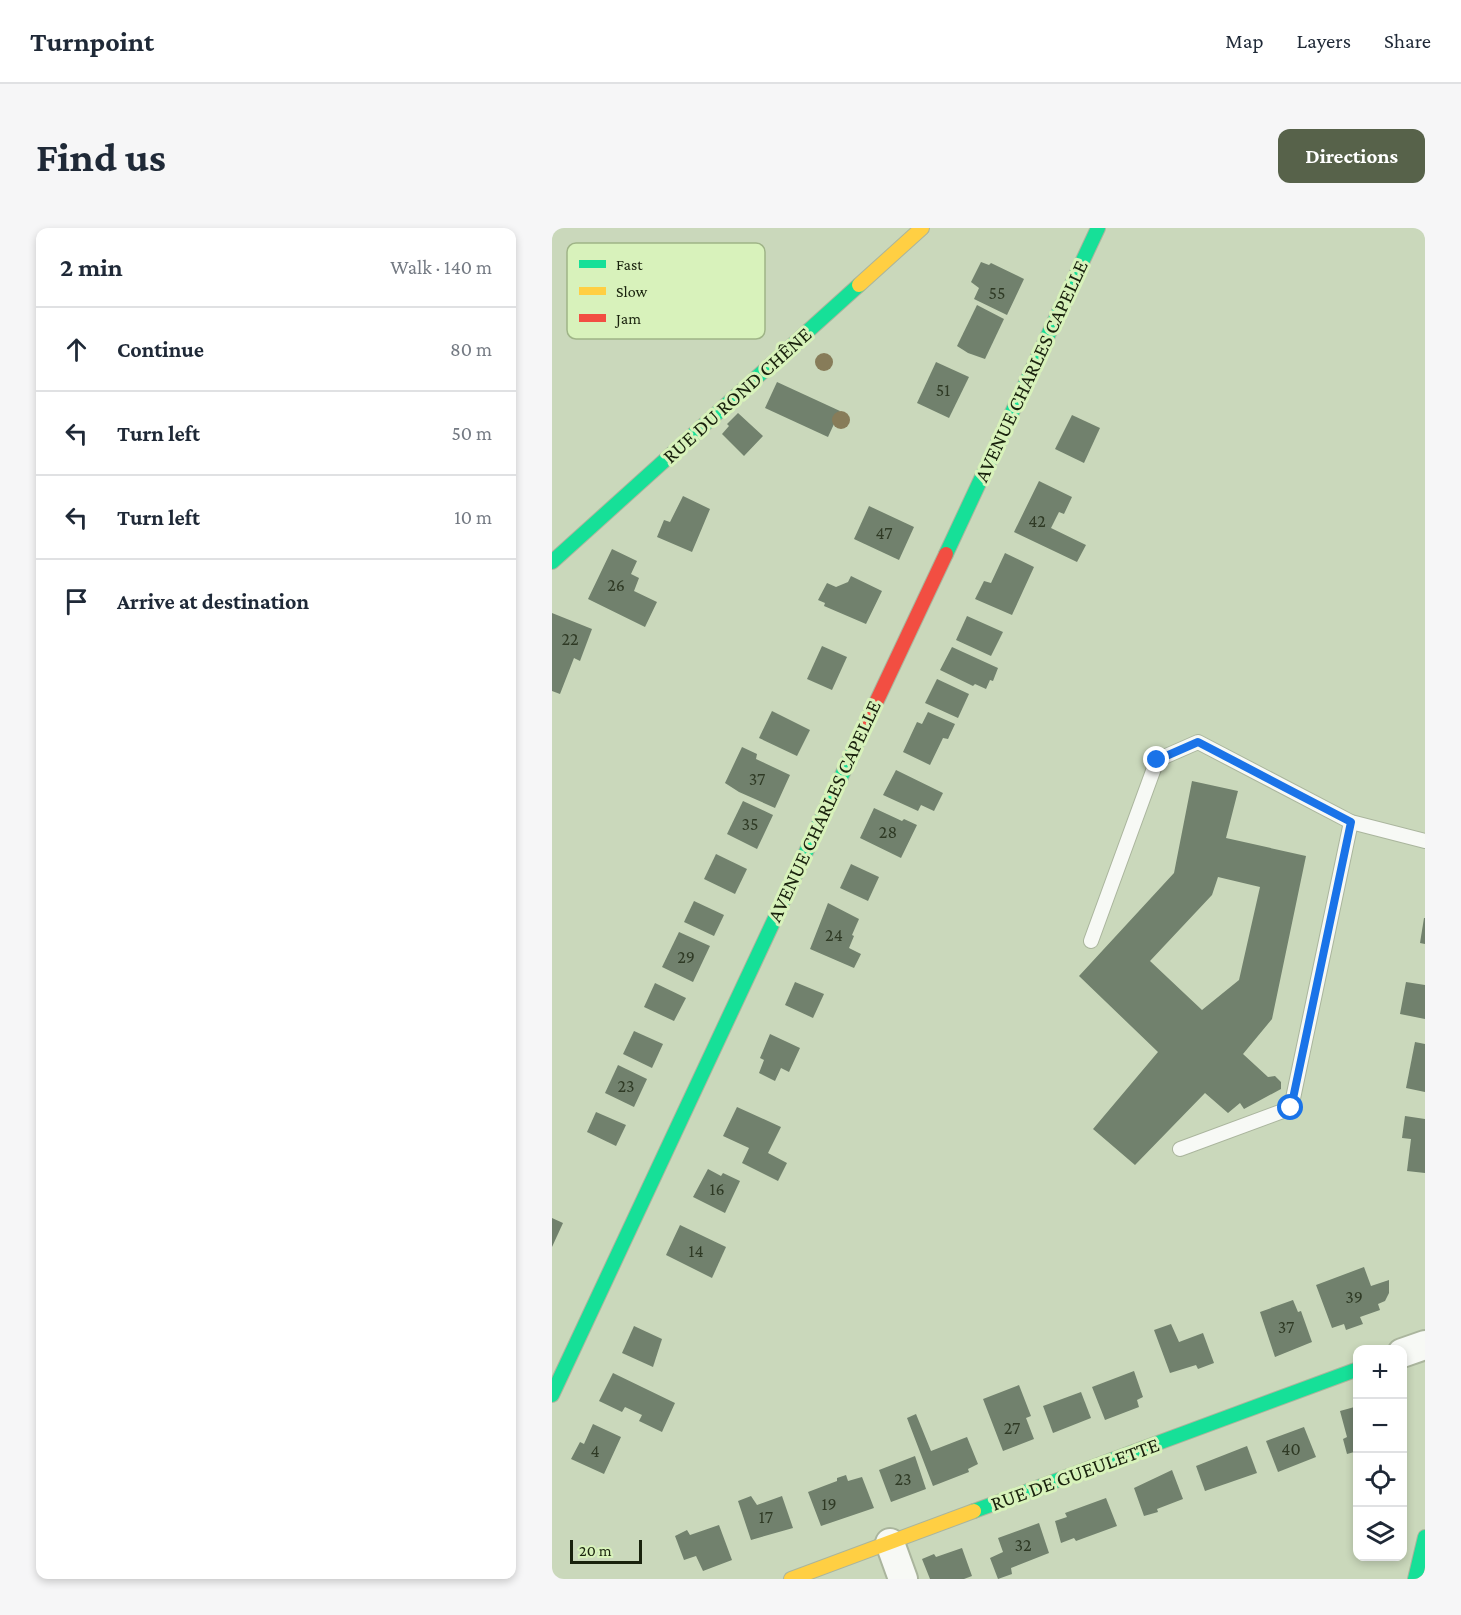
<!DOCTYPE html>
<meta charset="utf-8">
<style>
:root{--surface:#fff;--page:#f6f6f7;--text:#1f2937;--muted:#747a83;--line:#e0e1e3;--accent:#57624a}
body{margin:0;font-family:"Crimson Pro",serif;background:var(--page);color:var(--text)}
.controls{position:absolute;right:18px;bottom:18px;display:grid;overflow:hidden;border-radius:12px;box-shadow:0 3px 9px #0003}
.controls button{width:54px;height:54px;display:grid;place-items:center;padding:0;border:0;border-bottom:2px solid var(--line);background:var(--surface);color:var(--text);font:30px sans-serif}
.scale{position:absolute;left:18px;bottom:15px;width:72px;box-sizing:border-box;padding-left:6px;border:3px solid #19220d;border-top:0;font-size:16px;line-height:21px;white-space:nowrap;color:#19220d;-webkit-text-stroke:4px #d8f2bb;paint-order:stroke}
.stop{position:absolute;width:18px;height:18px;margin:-14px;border:4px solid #1a73e8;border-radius:50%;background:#fff}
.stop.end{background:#1a73e8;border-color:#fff;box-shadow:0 2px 6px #0008}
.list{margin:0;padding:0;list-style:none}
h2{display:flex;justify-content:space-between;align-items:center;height:78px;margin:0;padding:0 24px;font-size:26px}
h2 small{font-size:20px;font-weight:400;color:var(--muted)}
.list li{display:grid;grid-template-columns:39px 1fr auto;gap:18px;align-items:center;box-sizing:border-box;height:84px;padding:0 24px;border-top:2px solid var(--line)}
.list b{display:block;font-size:22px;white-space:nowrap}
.list em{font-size:20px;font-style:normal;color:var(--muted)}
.icon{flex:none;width:33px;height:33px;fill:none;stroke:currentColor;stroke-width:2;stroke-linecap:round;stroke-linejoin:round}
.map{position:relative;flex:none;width:873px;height:1351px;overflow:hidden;border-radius:12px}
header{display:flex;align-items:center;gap:36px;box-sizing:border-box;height:84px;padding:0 30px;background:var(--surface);border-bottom:2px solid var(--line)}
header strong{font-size:28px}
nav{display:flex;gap:33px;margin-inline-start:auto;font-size:21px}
.intro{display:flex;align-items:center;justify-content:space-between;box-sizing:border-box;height:144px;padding:0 36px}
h1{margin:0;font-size:42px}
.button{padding:15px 27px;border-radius:12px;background:var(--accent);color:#fff;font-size:21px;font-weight:700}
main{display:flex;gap:36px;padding:0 36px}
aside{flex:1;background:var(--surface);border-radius:12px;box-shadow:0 3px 9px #0003}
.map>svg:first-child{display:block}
.building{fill:#71816d;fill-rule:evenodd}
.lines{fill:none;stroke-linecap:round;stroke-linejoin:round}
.lane-casing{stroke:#aab59d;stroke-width:16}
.street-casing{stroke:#aab59d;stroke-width:32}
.fast-casing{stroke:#aab59d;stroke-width:16}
.slow-casing{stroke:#aab59d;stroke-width:16}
.jam-casing{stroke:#aab59d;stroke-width:16}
.lane{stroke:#f7f9f5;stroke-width:14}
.street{stroke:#f7f9f5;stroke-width:28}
.fast{stroke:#16e098;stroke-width:14}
.slow{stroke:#ffcf43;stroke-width:14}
.jam{stroke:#f24e42;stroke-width:14}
.tree{fill:#877c59}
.route{stroke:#1a73e8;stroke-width:8}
.labels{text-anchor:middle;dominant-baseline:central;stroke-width:6;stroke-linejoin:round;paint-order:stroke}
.number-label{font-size:18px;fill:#2f3a25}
.street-label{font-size:21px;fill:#19220d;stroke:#d8f2bb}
.key{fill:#d8f2bb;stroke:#9fb487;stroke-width:1.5}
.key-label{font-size:16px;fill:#19220d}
</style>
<header>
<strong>Turnpoint</strong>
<nav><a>Map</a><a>Layers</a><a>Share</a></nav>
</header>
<div class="intro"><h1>Find us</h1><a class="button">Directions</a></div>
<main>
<aside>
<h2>2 min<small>Walk · 140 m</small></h2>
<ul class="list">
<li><svg class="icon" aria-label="ahead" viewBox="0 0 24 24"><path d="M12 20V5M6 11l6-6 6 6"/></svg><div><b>Continue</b></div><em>80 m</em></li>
<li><svg class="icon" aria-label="left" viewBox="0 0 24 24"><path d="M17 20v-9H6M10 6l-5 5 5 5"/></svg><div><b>Turn left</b></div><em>50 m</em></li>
<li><svg class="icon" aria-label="left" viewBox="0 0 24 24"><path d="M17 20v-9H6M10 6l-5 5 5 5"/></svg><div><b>Turn left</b></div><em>10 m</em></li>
<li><svg class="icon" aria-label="arrive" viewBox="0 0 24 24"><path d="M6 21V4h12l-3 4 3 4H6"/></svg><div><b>Arrive at destination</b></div></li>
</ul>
</aside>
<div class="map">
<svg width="873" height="1351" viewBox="0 0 873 1351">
<rect width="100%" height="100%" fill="#cad8bb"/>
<g class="building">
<path d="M429 34 437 37 439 35 472 51 455 87 422 71 427 60 419 54Z"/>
<path d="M425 77 452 91 433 131 416 125 405 118Z"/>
<path d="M384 134 417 149 397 190 365 175Z"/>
<path d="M225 154 288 183 276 209 213 180Z"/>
<path d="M186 185 211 208 192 228 170 206 177 198 175 196Z"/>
<path d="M520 187 548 200 532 235 503 221Z"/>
<path d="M487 253 520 269 512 286 507 284 499 300 534 317 525 334 462 304Z"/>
<path d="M131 268 158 281 140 324 105 309 112 292 118 294Z"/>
<path d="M317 278 362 299 347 332 302 311Z"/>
<path d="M60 321 85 333 79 346 87 350 82 363 105 374 93 399 36 371Z"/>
<path d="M453 325 482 339 460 387 423 371 432 353 439 355Z"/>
<path d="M299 348 330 363 314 396 272 378 273 375 266 372 275 355 284 359 296 354Z"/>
<path d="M0 385 40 401 28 433 22 430 8 466 0 463Z"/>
<path d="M415 388 451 404 439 428 404 412Z"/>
<path d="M270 418 295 429 280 462 255 451Z"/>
<path d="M400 419 446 440 441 453 438 452 434 461 423 456 421 458 388 442Z"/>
<path d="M385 451 417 466 406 490 373 475Z"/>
<path d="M220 483 258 502 245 528 207 510Z"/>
<path d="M376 484 403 496 396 511 391 510 378 537 351 524 365 494 370 496Z"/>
<path d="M190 519 205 526 204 531 238 547 223 580 187 564 173 555Z"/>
<path d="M344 542 391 565 382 583 369 577 366 583 331 567Z"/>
<path d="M640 553 686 563 674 610 754 628 720 791 691 826 716 849 723 848 729 854V861L692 881 688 875 676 885 653 865 583 937 541 901 606 824 527 748 622 645ZM666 649 708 659 687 752 650 782 598 733 660 667Z"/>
<path d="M191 573 221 587 205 621 175 606Z"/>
<path d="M322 580 350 593 352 591 365 597 349 630 308 610Z"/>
<path d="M164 626 195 641 183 666 152 651Z"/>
<path d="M299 636 327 649 316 673 288 660Z"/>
<path d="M142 673 172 687 162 708 132 694Z"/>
<path d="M276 675 307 691 300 707 302 708 297 720 309 726 302 740 258 721Z"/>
<path d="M872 690H873V716L868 715Z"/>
<path d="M127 704 158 718 141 754 110 739Z"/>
<path d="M243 754 272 766 261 790 233 777Z"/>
<path d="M854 754 873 757V791L848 786Z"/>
<path d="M103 755 134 770 122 793 92 779Z"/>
<path d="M82 803 111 816 100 840 71 826Z"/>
<path d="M218 806 248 820 237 844 229 840 223 853 207 845 212 832 208 830Z"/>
<path d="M863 814 873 816V864L854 860Z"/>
<path d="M66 837 95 851 82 879 53 865Z"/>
<path d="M185 879 229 899 216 925 235 935 226 953 190 935 197 920 171 908Z"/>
<path d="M44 884 74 897 64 918 35 904Z"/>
<path d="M853 888 873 891V945L855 943 859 911 850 910Z"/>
<path d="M156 941 169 948 171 945 188 953 173 985 141 969Z"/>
<path d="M0 990 11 995 0 1019Z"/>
<path d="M128 997 174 1019 160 1050 114 1027Z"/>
<path d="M812 1039 819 1058 837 1052V1065L833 1073 826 1076 828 1082 808 1089 811 1096 794 1102 792 1096 780 1100 764 1057Z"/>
<path d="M741 1072 746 1084 749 1083 760 1114 723 1129 708 1084Z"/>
<path d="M619 1096 627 1114 651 1105 662 1135 646 1141 644 1137 618 1145 602 1102Z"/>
<path d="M82 1098 110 1111 101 1139 70 1125Z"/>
<path d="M582 1143 591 1169 585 1172 587 1179 553 1192 540 1159Z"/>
<path d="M61 1145 123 1175 110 1204 87 1193 90 1187 73 1179 70 1184 47 1173Z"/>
<path d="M467 1157 479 1188 474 1190 482 1211 451 1223 431 1171Z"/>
<path d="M529 1164 539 1190 501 1205 491 1178Z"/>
<path d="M806 1178V1223L795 1226 791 1211 795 1209 788 1183Z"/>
<path d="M364 1186 379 1223 415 1209 426 1236 416 1241 417 1244 381 1258 355 1190Z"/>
<path d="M41 1196 69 1209 52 1246 19 1231 28 1214 32 1216Z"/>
<path d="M752 1199 764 1229 726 1244 714 1213Z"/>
<path d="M695 1218 705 1245 653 1263 644 1238Z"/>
<path d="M363 1228 374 1261 339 1274 327 1242Z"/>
<path d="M620 1242 631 1271 605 1281 606 1284 592 1288 582 1260Z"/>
<path d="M294 1247 296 1253 310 1249 322 1280 269 1298 256 1264 285 1253V1250Z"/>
<path d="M199 1268 205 1277 230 1268 241 1300 199 1312 186 1273Z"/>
<path d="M554 1270 565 1298 524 1313 522 1310 509 1315 503 1293 515 1289 513 1285Z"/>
<path d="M487 1295 497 1325 459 1340 460 1346 446 1351 438 1330 451 1324 446 1310Z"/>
<path d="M167 1297 180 1332 151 1343 144 1328 132 1332 123 1308 135 1302 138 1307Z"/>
<path d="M410 1320 420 1348 412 1351H378L370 1331 382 1326 384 1329Z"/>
</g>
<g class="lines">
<defs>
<g id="lane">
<path d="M539 713 605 532 646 514 799 594 873 613"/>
<path d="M628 921 739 880 799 594"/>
</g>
<g id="street">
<path d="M850 1125 873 1117"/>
<path d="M338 1315 351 1351"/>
</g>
<g id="fast">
<path d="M394 326 546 0"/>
<path d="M0 334 307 57"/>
<path d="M0 1167 312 500"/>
<path d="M422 1283 806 1141"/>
<path d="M863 1351 873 1309"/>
</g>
<g id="slow">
<path d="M307 57 370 0"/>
<path d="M239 1351 422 1283"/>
</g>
<path id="jam" d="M312 500 394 326"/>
</defs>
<use href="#lane" class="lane-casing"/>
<use href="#street" class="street-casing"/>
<use href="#fast" class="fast-casing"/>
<use href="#slow" class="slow-casing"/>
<use href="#jam" class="jam-casing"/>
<use href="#lane" class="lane"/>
<use href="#street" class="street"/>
<use href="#fast" class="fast"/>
<use href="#slow" class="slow"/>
<use href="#jam" class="jam"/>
</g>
<g class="tree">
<circle cx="272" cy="134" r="9"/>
<circle cx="289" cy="192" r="9"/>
</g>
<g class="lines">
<path class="route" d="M605 532 646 514 799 594 739 880"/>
</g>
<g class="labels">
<g class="number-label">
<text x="445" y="65">55</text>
<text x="391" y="162">51</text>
<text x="485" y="293">42</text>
<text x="332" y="305">47</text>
<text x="64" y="357">26</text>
<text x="18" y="411">22</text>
<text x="205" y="551">37</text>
<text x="198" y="596">35</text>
<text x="336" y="604">28</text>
<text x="282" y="707">24</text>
<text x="134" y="729">29</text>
<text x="74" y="858">23</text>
<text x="165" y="961">16</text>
<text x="144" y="1023">14</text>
<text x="802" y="1069">39</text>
<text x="734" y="1099">37</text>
<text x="460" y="1200">27</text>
<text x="739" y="1221">40</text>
<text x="43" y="1223">4</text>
<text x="351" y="1251">23</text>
<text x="277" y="1276">19</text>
<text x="214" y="1289">17</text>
<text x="471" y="1317">32</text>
</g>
<g class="street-label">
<text transform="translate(479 143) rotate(-65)">AVENUE CHARLES CAPELLE</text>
<text transform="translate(185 167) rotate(-42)">RUE DU ROND CHÊNE</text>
<text transform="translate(272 583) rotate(-65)">AVENUE CHARLES CAPELLE</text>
<text transform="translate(523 1246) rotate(-20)">RUE DE GUEULETTE</text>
</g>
</g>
<rect x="15" y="15" width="198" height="96" rx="9" class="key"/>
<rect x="27" y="32" width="27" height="8" fill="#16e098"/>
<rect x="27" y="59" width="27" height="8" fill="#ffcf43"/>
<rect x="27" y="86" width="27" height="8" fill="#f24e42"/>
<g class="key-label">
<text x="64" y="42">Fast</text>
<text x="64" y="69">Slow</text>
<text x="64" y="96">Jam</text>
</g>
</svg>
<div class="controls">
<button>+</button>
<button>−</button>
<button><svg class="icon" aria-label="locate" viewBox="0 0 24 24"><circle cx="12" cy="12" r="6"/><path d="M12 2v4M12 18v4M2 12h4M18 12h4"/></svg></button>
<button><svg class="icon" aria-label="layers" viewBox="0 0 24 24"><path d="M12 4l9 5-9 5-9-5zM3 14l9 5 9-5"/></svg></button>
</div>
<div class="scale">20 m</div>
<div class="stop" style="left:739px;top:880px"></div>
<div class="stop end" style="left:605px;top:532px"></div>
</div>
</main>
